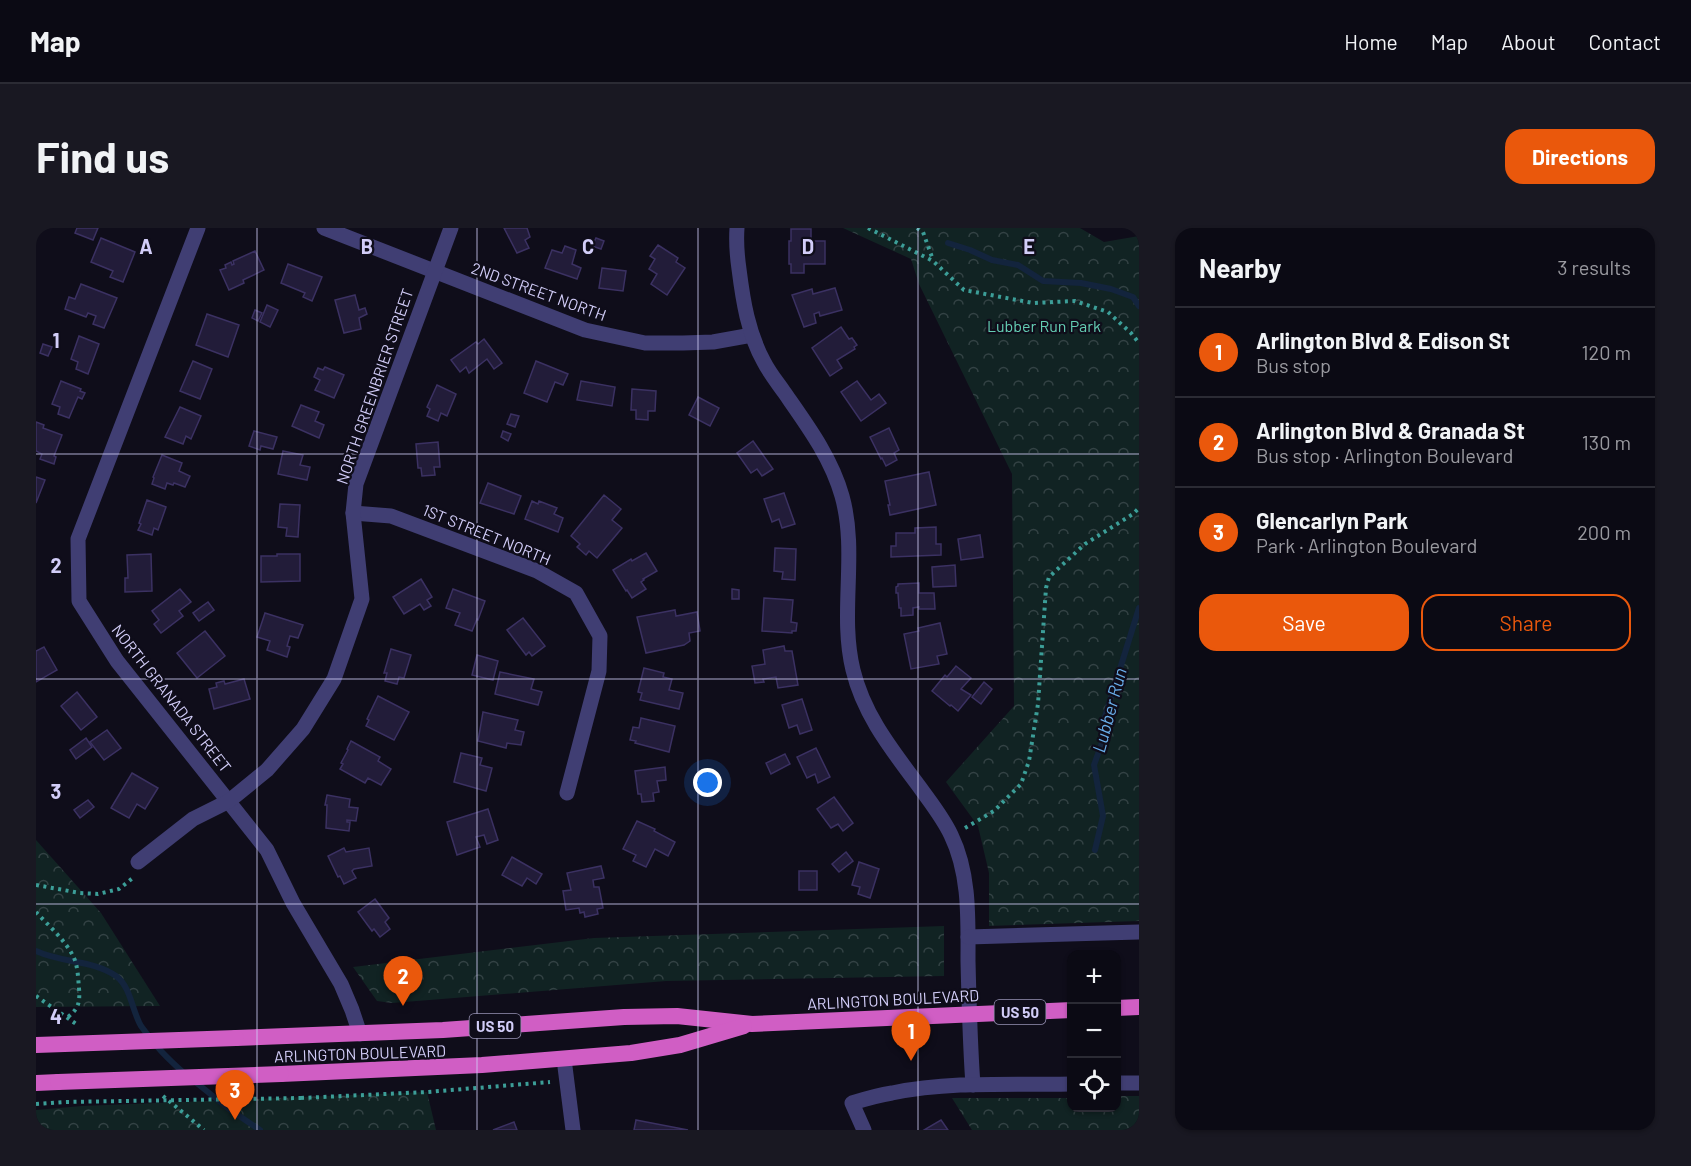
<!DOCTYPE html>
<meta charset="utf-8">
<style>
:root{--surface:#0b0a14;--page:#191822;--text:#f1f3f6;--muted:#9a9aa0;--line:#2b2b34;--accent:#ea580c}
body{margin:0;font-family:Barlow,sans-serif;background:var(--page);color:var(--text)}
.controls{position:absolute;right:18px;bottom:18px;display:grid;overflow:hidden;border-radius:12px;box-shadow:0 2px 4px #0004}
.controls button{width:54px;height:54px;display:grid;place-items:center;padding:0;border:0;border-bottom:2px solid var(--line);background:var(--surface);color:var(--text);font:30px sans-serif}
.you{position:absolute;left:672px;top:555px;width:21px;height:21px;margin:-15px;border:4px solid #fff;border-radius:50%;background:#1a73e8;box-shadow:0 0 0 9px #1a73e833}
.badge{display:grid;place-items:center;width:39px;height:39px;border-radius:50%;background:var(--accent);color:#fff;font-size:20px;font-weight:700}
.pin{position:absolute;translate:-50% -50px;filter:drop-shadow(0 2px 3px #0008)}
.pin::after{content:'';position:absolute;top:32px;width:21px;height:18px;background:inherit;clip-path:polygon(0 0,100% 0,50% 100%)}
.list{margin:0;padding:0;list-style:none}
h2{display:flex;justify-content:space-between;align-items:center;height:78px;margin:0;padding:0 24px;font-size:26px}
h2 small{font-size:20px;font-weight:400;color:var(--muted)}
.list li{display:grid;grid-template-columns:39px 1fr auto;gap:18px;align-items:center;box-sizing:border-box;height:90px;padding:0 24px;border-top:2px solid var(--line)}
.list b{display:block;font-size:22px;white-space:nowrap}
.list p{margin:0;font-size:20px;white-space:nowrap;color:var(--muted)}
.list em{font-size:20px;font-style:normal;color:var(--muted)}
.actions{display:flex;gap:12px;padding:18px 24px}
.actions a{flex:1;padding:14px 0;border:2px solid var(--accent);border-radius:18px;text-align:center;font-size:21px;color:var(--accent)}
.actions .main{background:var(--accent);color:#fff}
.icon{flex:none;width:33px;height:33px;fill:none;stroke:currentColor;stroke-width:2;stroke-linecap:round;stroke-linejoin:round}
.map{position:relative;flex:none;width:1103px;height:902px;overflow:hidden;border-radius:18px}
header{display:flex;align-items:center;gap:36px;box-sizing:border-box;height:84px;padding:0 30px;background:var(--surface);border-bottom:2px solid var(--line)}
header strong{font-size:28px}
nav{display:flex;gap:33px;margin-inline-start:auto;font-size:21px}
.intro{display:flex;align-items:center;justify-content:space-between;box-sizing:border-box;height:144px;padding:0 36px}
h1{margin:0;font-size:42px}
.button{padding:15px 27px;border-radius:18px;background:var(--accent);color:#fff;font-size:21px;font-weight:700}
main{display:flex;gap:36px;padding:0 36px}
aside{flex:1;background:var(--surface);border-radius:18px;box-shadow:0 2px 4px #0004}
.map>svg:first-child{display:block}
.forest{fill:url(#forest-crowns)}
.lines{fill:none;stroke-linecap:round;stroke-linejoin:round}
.stream{stroke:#13243d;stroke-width:6}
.building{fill:#221c39;stroke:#3b3162;stroke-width:1.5}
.path{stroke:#3c9e98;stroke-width:4;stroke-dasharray:3 4.5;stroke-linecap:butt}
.minor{stroke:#403e73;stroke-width:15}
.trunk{stroke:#d05ec4;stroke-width:16}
.path-bridge{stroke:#3c9e98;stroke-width:4;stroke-dasharray:3 4.5;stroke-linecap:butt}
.trunk-bridge{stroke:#d05ec4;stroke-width:16}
.grid{fill:none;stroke:#d2cdf8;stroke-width:1.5;stroke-opacity:0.55}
.labels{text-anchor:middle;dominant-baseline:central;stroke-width:4.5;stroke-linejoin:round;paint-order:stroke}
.shield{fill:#0f0d1a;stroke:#9893b5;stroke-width:1.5}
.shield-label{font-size:15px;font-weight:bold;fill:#d2cdf8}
.street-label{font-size:16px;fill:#d2cdf8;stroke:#0f0d1a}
.park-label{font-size:16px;fill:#64cdb3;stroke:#0f0d1a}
.water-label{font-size:18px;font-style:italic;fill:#69aeea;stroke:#0f0d1a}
.grid-label{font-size:20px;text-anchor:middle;font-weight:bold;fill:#d2cdf8;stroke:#0f0d1a;stroke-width:4.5;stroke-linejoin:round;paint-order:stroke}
</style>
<header>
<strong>Map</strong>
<nav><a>Home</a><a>Map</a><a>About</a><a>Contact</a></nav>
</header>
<div class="intro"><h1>Find us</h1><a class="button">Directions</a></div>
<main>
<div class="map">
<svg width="1103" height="902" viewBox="0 0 1103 902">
<defs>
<pattern id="forest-crowns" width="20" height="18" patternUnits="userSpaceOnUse" patternTransform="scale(1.5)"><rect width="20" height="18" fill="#112323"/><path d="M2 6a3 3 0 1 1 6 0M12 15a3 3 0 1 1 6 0" fill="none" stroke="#334244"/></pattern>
</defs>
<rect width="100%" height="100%" fill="#0f0d1a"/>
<g class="forest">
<path d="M807 0H1044L1068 14 1103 8V693L953 698V645L942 598 910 554 978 478 976 246 883 56 875 31Z"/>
<path d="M0 612 65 685 124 778 0 779Z"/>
<path d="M908 698V748L630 753 356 775 341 773 317 739 558 710Z"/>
<path d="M391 864 400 902H0V882L46 878Z"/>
<path d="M1081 868H1103V902H936L916 870H1035L1036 880H1080Z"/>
</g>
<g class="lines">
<g class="stream">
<path d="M912 15 934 22 956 32 982 37 1007 53 1045 55 1075 61 1097 69 1103 78"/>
<path d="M1059 622 1067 588 1058 537 1067 512 1068 492 1103 380"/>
<path d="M0 723C25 735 58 732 80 748 95 759 96 783 105 798 119 818 131 830 149 846"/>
<path d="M157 852 193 881 224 902"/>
</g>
</g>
<g class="building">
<path d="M41 0H62L57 12 39 5Z"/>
<path d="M468 0H491L494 9 489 12 493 20 481 25Z"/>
<path d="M755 1H775V13H789V36H768V45H755V36H753V13H755Z"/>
<path d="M65 10 99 24 87 54 74 49 77 43 55 34Z"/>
<path d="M560 10 568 13 565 21 556 18Z"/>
<path d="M622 17 642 30 640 34 649 40 631 67 615 56 621 46 613 41 619 31 614 28Z"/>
<path d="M529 18 540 22 536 36 545 40 541 51 509 40 516 22 526 25Z"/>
<path d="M219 23 228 42 207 52 208 55 193 62 184 42 190 40 189 37 195 34 196 37 198 36 197 33Z"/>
<path d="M252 36 286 49 276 73 267 69 269 65 245 55Z"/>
<path d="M566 40 590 43 587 63 563 60Z"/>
<path d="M45 56 81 70 68 100 57 96 60 88 52 85 50 89 29 81 33 69 39 71Z"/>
<path d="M799 60 806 82 784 88 783 84 778 86 780 95 768 99 756 67 776 61 777 66Z"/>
<path d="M319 67 323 82 329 80 331 86 323 90 325 101 308 105 299 72Z"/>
<path d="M231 77 242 82 234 99 224 94Z"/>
<path d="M219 82 226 85 222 93 216 90Z"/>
<path d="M171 86 203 97 192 129 160 117Z"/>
<path d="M805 99 813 111 816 110 821 117 818 119 819 121 801 132 806 140 794 148 776 120Z"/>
<path d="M43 108 63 116 52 146 40 141 42 134 35 131Z"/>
<path d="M448 111 466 135 458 141 451 131 433 145 430 139 424 144 415 132 440 114 442 116Z"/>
<path d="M7 116 16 119 12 128 4 125Z"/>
<path d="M157 133 176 141 164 171 144 163Z"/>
<path d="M500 133 532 146 527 157 519 154 511 174 488 165Z"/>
<path d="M289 139 308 147 298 170 279 162 284 152 278 149 282 140 287 142Z"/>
<path d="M25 153 45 161 44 163 49 165 46 171 42 169 33 190 22 186 24 179 16 176Z"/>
<path d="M545 153 579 159 576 178 541 172Z"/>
<path d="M821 153 835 172 843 166 850 175 825 193 805 164Z"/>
<path d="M401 157 420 166 411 188 405 185 402 193 391 188 394 181 391 179Z"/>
<path d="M596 161 620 163 619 183H612V192L600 191V182H595Z"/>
<path d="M662 169 683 180 674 198 653 187Z"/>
<path d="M265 177 283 184 279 193 288 197 283 210 256 198Z"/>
<path d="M144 179 165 188 155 211 150 208 147 216 129 209Z"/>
<path d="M475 186 483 188 479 199 471 196Z"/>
<path d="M0 194 8 197 7 200 26 207 18 228 20 229 18 236 4 231 6 226 0 223Z"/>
<path d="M853 200 863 222 858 225 861 232 850 238 846 230 845 231 834 209Z"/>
<path d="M218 203 241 209 237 221 225 218 224 222 213 218Z"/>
<path d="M467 203 475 206 472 213 465 209Z"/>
<path d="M717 213 737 241 726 248 721 241 715 245 701 225Z"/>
<path d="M402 214 404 239H398L399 247 386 248 385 240H382L380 216Z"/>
<path d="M247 223 267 227 264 237 274 239 271 252 242 246Z"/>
<path d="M126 227 146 235 143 243 154 248 149 259 138 255 137 257 131 255 129 261 116 256 118 250 117 249Z"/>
<path d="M893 244 900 277 854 287 852 277H854L849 253Z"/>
<path d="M0 249 9 252 0 275Z"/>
<path d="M452 255 485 268 478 286 444 275Z"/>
<path d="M748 265 759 296 746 300 743 291 736 294 728 271Z"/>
<path d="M568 267 585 281 576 292 586 300 561 330 553 323 550 327 541 319 544 316 535 308Z"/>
<path d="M111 272 130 279 122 302 118 300 116 307 102 302 105 296 103 295Z"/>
<path d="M496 273 502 276 503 273 521 280 518 286 527 290 522 304 489 291Z"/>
<path d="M244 276 264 277 262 309 250 308 251 300 242 299Z"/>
<path d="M900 299V316H905V327L855 329V318H860V305H879V300Z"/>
<path d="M944 307 947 329 925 332 922 311Z"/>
<path d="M739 320 760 321 759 352 746 351 747 344 738 343Z"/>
<path d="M610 325 621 343 607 351 608 352 605 354 610 361 596 370 591 362 590 363 577 342 595 331 596 333Z"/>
<path d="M115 326 116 363 89 364V350H92L91 327Z"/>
<path d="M241 326H264V353L225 354V328H241Z"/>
<path d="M919 337 920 358 897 359 896 339Z"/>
<path d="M385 351 396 369 391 372 395 378 388 382 384 376 368 386 357 369Z"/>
<path d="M883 355V365H898L899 381H883V379L877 380V387L865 388V380H863L862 365H860V359L862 358V356Z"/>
<path d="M144 361 155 374 143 383 147 388 125 405 118 396 123 392 116 383Z"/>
<path d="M417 361 449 373 442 392 441 391 436 403 419 397 424 385 410 380Z"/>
<path d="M696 361 703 362V371H696Z"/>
<path d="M728 370 757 372 755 394 761 395 760 403H756V405L726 403Z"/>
<path d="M172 374 178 382 163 393 157 385Z"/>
<path d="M639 382 640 388 661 384 664 403 653 405 654 413 648 417 610 425 601 389Z"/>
<path d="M229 385 267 397 262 410 254 408 251 418 254 419 251 429 231 422 234 413 221 409Z"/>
<path d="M487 390 509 418 496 428 493 424 490 427 471 402Z"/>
<path d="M904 395 911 426 901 428 903 436 875 441 868 406 883 403 882 400Z"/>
<path d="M169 403 189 428 161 450 141 425Z"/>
<path d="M748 418 749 423H756L762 457 742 460 740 449 727 451 728 454 719 455 716 438 729 436 727 422Z"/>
<path d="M8 419 21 442 0 454V423Z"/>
<path d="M355 421 375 427 368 450 363 449 361 456 349 453 351 445H348Z"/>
<path d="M441 427 462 433 457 452 436 447Z"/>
<path d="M920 438 935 450 925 461 935 467 922 483 915 477 914 478 896 463 909 447 911 449Z"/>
<path d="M608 440 628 445 627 449 636 451 633 462 647 465 643 481 604 472 606 465 602 464Z"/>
<path d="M464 444 498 451 495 461 506 464 502 477 459 466Z"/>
<path d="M208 451 214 471 178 481 173 461 181 459 180 455 188 453 189 456Z"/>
<path d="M948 454 956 461 945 476 936 469Z"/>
<path d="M41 464 61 489 45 502 25 478Z"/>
<path d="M342 468 373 484 358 512 330 498 333 492 331 491Z"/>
<path d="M766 471 776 502 764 506 761 497 753 500 746 477Z"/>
<path d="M447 484 482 492 479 502 488 504 485 517 471 515 470 520 442 513Z"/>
<path d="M605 490 639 498 633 524 599 515 600 513 594 512 597 499 603 500Z"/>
<path d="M71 502 85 520 68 532 54 514Z"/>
<path d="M50 510 56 519 40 531 34 522Z"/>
<path d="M315 513 344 529 342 533 355 541 345 557 332 550 329 555 304 541 307 536 305 535 312 522 311 521Z"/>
<path d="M780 520 794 549 782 555 779 546 771 550 761 529Z"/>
<path d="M425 525 446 530 444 537 456 540 450 563 418 554Z"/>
<path d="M749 526 754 536 735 546 730 535Z"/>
<path d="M629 539 630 552 621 553 623 564 617 565 618 573 606 574 605 566H602L599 543Z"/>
<path d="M96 545 122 560 109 581 101 576 93 590 75 580Z"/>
<path d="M291 567 314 571 313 579 322 580 320 593 311 592V594H314L313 603 290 600 291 577H289Z"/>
<path d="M798 569 817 595 807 603 802 596 795 600 781 581Z"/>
<path d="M52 572 58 579 44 590 38 582Z"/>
<path d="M452 581 462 612 451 616 448 607 440 609 444 619 421 627 411 594Z"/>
<path d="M601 593 619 601 618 603 639 614 632 628 619 621 610 639 597 633 600 627 587 621Z"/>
<path d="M308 620 310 624 333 620 336 638 318 641 316 643 320 650 308 656 304 648 302 649 292 628Z"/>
<path d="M810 624 817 633 803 644 796 636Z"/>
<path d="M476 629 506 646 500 656 491 650 486 658 466 647Z"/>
<path d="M823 634 843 641 834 670 822 666 824 659 816 657Z"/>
<path d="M565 638 568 650 557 652 558 659H563L567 680 561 681 562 686 549 689 548 684 544 685 543 680 530 682 527 663 535 662 531 645Z"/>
<rect x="763" y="643" width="18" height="19"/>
<path d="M339 671 353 690 349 694 354 701 344 709 338 701 336 703 322 684Z"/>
<path d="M600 892 652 902H598Z"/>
<path d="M905 892 912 902H888Z"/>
<path d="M478 894 481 902H457Z"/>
</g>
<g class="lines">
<g class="path">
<path d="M832 0 897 33 928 62 997 75 1039 73 1072 84 1095 105 1103 115"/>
<path d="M881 0 887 4 897 32"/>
<path d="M929 600 958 583 985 556 993 533 1002 476 1010 360 1013 349 1049 316 1097 286 1103 280"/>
<path d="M0 657 44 665 62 666 83 661 98 649"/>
<path d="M0 684C12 697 29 712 37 728 42 737 42 750 43 760 44 774 43 780 32 789"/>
<path d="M0 768 43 798"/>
<path d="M127 868 168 902"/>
<path d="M265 870 391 864 514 854"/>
<path d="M0 876 30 874"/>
</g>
<g class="minor">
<path d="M162 0 42 311 43 373 81 433 231 622 257 675 305 756 316 782 324 806"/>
<path d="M288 0 549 102 609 115H647L677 114 716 107"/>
<path d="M701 0C700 14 701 27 703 41 707 73 712 105 728 134 733 144 741 154 748 164 771 197 795 229 806 268 822 325 803 385 817 442 828 488 857 523 885 561 895 575 907 590 915 607 934 646 932 691 932 733 933 775 934 816 937 857"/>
<path d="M317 285 355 288 501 343 540 365 564 408 563 443 531 565"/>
<path d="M102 634 157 591 193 573 231 542 267 501 298 451 326 371 317 285 320 256 415 0"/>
<path d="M932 709 1103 704"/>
<path d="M528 831 537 902"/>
<path d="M1080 855H1103"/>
<path d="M828 902 816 875C829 871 843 867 856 865 915 853 976 857 1036 856"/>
</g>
<g class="trunk">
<path d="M1080 780 1103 779"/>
<path d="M200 810 407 802 588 789 641 788 716 796 1036 782"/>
<path d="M245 846 446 837 595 825 644 817 708 798"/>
<path d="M0 855 22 854"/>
</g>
<path class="path-bridge" d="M30 874 265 870"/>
<g class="trunk-bridge">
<path d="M0 817 200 810"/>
<path d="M22 854 245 846"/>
</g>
</g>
<path class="grid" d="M221 0V902M441 0V902M662 0V902M882 0V902M0 226H1103M0 451H1103M0 676H1103"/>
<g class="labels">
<g class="shield">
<rect x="958.5" y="772" width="51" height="24" rx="4.5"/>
<rect x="433.5" y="786" width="51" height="24" rx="4.5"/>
</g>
<g class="shield-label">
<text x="984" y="784">US 50</text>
<text x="459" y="798">US 50</text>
</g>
<g class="street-label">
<text transform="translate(503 63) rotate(20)">2ND STREET NORTH</text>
<text transform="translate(338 158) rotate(-71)">NORTH GREENBRIER STREET</text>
<text transform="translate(451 306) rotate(22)">1ST STREET NORTH</text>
<text transform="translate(136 470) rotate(52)">NORTH GRANADA STREET</text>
<text transform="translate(857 771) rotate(-3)">ARLINGTON BOULEVARD</text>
<text transform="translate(324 825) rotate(-2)">ARLINGTON BOULEVARD</text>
</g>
<g class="park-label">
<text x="1008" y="97">Lubber Run Park</text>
</g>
<g class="water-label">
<text transform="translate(1073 482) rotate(-75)">Lubber Run</text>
</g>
</g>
<g class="grid-label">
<text x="110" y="26">A</text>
<text x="331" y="26">B</text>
<text x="552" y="26">C</text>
<text x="772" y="26">D</text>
<text x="993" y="26">E</text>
<text x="20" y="120">1</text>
<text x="20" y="345">2</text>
<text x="20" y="571">3</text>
<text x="20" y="796">4</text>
</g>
</svg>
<div class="controls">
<button>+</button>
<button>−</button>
<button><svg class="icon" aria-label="locate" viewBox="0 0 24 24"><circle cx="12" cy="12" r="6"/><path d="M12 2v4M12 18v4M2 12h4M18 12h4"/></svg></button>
</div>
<div class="you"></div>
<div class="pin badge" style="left:875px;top:833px">1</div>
<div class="pin badge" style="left:367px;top:778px">2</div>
<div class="pin badge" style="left:199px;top:892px">3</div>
</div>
<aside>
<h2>Nearby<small>3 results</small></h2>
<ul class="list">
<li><span class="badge">1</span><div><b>Arlington Blvd &amp; Edison St</b><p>Bus stop</p></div><em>120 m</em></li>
<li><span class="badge">2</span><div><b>Arlington Blvd &amp; Granada St</b><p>Bus stop · Arlington Boulevard</p></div><em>130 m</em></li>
<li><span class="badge">3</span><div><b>Glencarlyn Park</b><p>Park · Arlington Boulevard</p></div><em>200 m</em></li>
</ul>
<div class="actions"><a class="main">Save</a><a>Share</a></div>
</aside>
</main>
